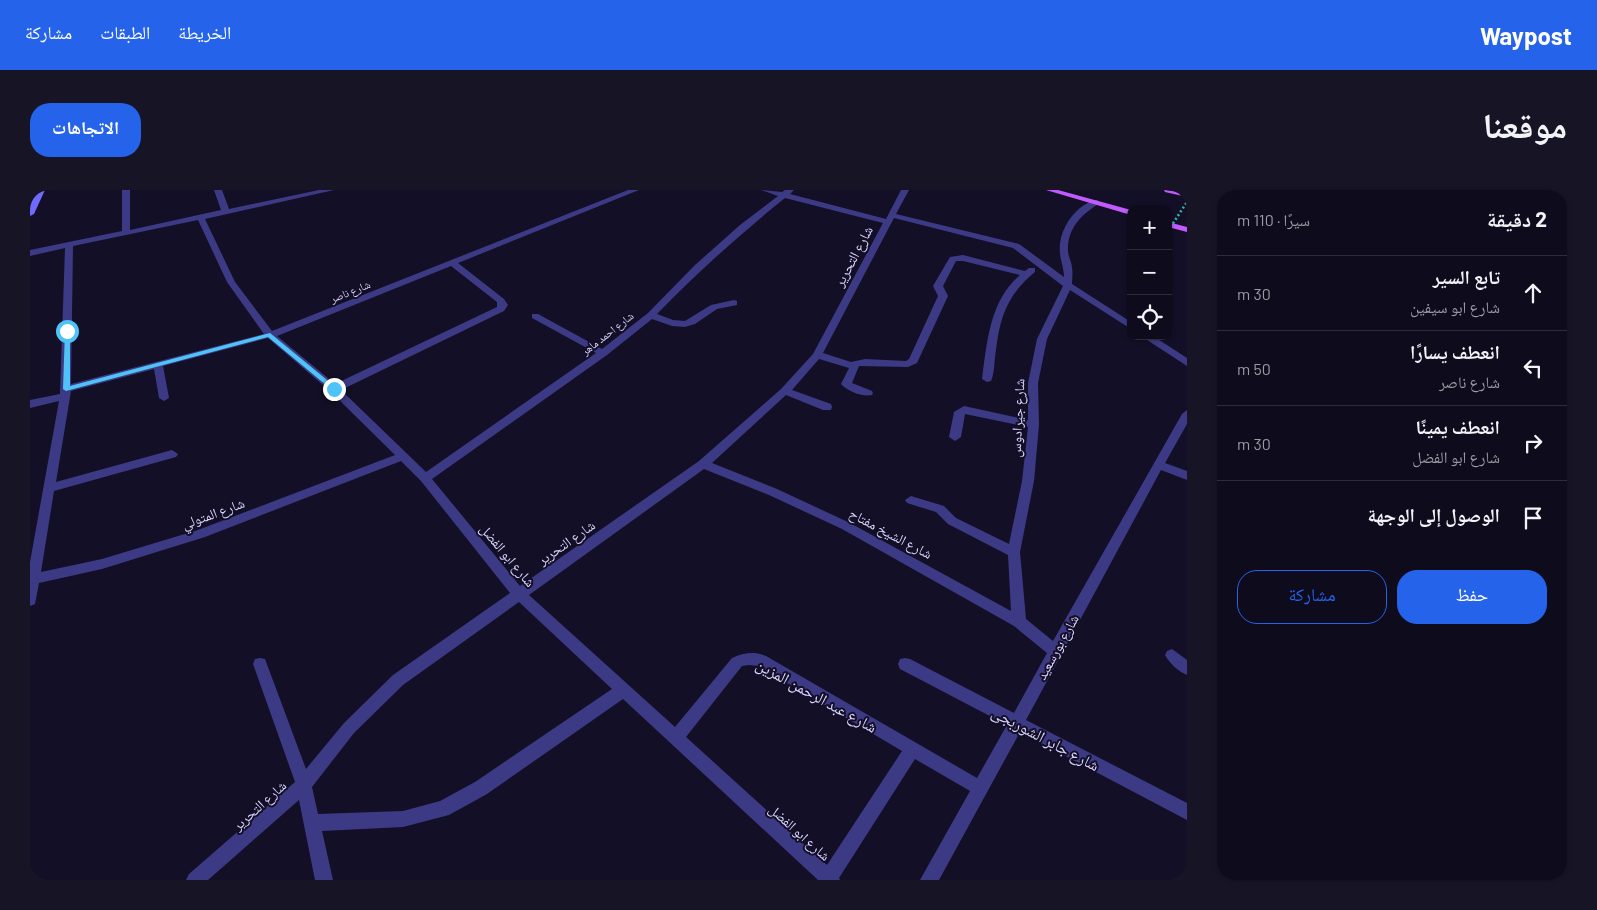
<!DOCTYPE html>
<html lang="ar">
<meta charset="utf-8">
<style>
:root{--surface:#0e0b1c;--page:#171425;--text:#f1f3f6;--muted:#9b9ba3;--line:#2e2b3b;--accent:#2563eb}
body{margin:0;font-family:Barlow,"Noto Naskh Arabic",sans-serif;background:var(--page);color:var(--text);direction:rtl}
.controls{position:absolute;right:15px;top:15px;display:grid;overflow:hidden;border-radius:10px;box-shadow:0 1px 4px #0004}
.controls button{width:45px;height:45px;display:grid;place-items:center;padding:0;border:0;border-bottom:1px solid var(--line);background:var(--surface);color:var(--text);font:25px sans-serif}
.stop{position:absolute;width:15px;height:15px;margin:-11px;border:4px solid #4fc3f7;border-radius:50%;background:#fff}
.stop.end{background:#4fc3f7;border-color:#fff;box-shadow:0 1px 5px #0008}
.list{margin:0;padding:0;list-style:none}
h2{display:flex;justify-content:space-between;align-items:center;height:65px;margin:0;padding:0 20px;font-size:21px}
h2 small{font-size:16px;font-weight:400;color:var(--muted)}
.list li{display:grid;grid-template-columns:32px 1fr auto;gap:15px;align-items:center;box-sizing:border-box;height:75px;padding:0 20px;border-top:1px solid var(--line)}
.list b{display:block;font-size:19px;white-space:nowrap}
.list p{margin:0;font-size:16px;white-space:nowrap;color:var(--muted)}
.list em{font-size:16px;font-style:normal;color:var(--muted)}
.actions{display:flex;gap:10px;padding:15px 20px}
.actions a{flex:1;padding:11px 0;border:1px solid var(--accent);border-radius:20px;text-align:center;font-size:18px;color:var(--accent)}
.actions .main{background:var(--accent);color:#fff}
.icon{flex:none;width:28px;height:28px;fill:none;stroke:currentColor;stroke-width:2;stroke-linecap:round;stroke-linejoin:round}
.map{position:relative;flex:none;width:1157px;height:690px;overflow:hidden;direction:ltr;border-radius:20px}
header{display:flex;align-items:center;gap:30px;box-sizing:border-box;height:70px;padding:0 25px;background:var(--accent);color:#fff}
header strong{font-size:24px}
nav{display:flex;gap:28px;margin-inline-start:auto;font-size:18px}
.intro{display:flex;align-items:center;justify-content:space-between;box-sizing:border-box;height:120px;padding:0 30px}
h1{margin:0;font-size:35px}
.button{padding:12px 22px;border-radius:20px;background:var(--accent);color:#fff;font-size:18px;font-weight:700}
main{display:flex;gap:30px;padding:0 30px}
aside{flex:1;background:var(--surface);border-radius:20px;box-shadow:0 1px 4px #0004}
.map>svg:first-child{display:block}
.lines{fill:none;stroke-linecap:round;stroke-linejoin:round}
.street{fill:#3d3a85;fill-rule:evenodd}
.secondary{fill:#6f6bff;fill-rule:evenodd}
.primary{fill:#c25bff;fill-rule:evenodd}
.path-bridge{stroke:#2fb8b0;stroke-width:2.5;stroke-dasharray:2 2.5;stroke-linecap:butt}
.route{fill:#4fc3f7}
.labels{text-anchor:middle;dominant-baseline:central;stroke-width:4;stroke-linejoin:round;paint-order:stroke}
.far-street-label{font-size:11px;fill:#d9d4ff;stroke:#130f26}
.street-label{font-size:14px;fill:#d9d4ff;stroke:#130f26}
.near-street-label{font-size:16px;fill:#d9d4ff;stroke:#130f26}
</style>
<header>
<strong>Waypost</strong>
<nav><a>الخريطة</a><a>الطبقات</a><a>مشاركة</a></nav>
</header>
<div class="intro"><h1>موقعنا</h1><a class="button">الاتجاهات</a></div>
<main>
<aside>
<h2>2 دقيقة<small>سيرًا · 110 m</small></h2>
<ul class="list">
<li><svg class="icon" aria-label="ahead" viewBox="0 0 24 24"><path d="M12 20V5M6 11l6-6 6 6"/></svg><div><b>تابع السير</b><p>شارع ابو سيفين</p></div><em>30 m</em></li>
<li><svg class="icon" aria-label="left" viewBox="0 0 24 24"><path d="M17 20v-9H6M10 6l-5 5 5 5"/></svg><div><b>انعطف يسارًا</b><p>شارع ناصر</p></div><em>50 m</em></li>
<li><svg class="icon" aria-label="right" viewBox="0 0 24 24"><path d="M7 20v-9h11M14 6l5 5-5 5"/></svg><div><b>انعطف يمينًا</b><p>شارع ابو الفضل</p></div><em>30 m</em></li>
<li><svg class="icon" aria-label="arrive" viewBox="0 0 24 24"><path d="M6 21V4h12l-3 4 3 4H6"/></svg><div><b>الوصول إلى الوجهة</b></div></li>
</ul>
<div class="actions"><a class="main">حفظ</a><a>مشاركة</a></div>
</aside>
<div class="map">
<svg width="1157" height="690" viewBox="0 0 1157 690">
<rect width="100%" height="100%" fill="#130f26"/>
<g class="lines">
<g class="street">
<path d="M92 0H100V40L191 20 184 0H192L199 19 289 0H304L175 29 205 92 242 141 598 0H609L428 73 474 109 478 115 474 121 311 200 396 282 566 163 502 128V124H508L572 159 618 123 665 75 710 35 748 6 731 0 752 2 755 0H764L760 4 856 29 871 0H879L866 24 989 54 1034 87C1034 79 1031 72 1030 64 1028 46 1037 29 1050 18 1056 14 1061 10 1068 10V14C1050 26 1037 39 1038 62 1039 68 1042 73 1042 78 1043 83 1042 89 1042 94L1101 132V139L1040 100 1017 149 1008 193 1009 235 1004 291 990 362 996 429 1023 451 1152 224 1157 220V234L1135 273 1157 281V290L1131 280 996 530 1157 613V630L990 542 909 690H890L940 601 885 569 809 688 810 690H788L593 509 457 604 419 625 373 637 292 641 303 690H285L269 610 178 690H156L159 684 265 592 223 474 225 469 230 468 235 469 276 579 314 533 363 485 480 403 391 291 371 271 175 347 72 379 9 393 5 414 0 416V372L29 211 0 218V210L30 204 35 58 0 66V60L92 41ZM755 8 853 33 783 164 751 199 669 271 490 396 402 289 577 165 622 129 642 136 655 137 665 134 687 119 707 115V111L704 110 681 115 655 131 643 130 627 124C668 82 710 44 755 8ZM864 28 983 58 1033 96 1007 149 998 193V230L934 216 924 222 919 247 925 251 931 247 935 224 998 237 992 291 979 354 926 328 914 316 881 306 875 310 877 313 906 322 918 334 978 365 981 421 820 333 747 299 682 273 756 205 793 220H801L802 217 801 214 762 200 789 169 819 178 811 194C817 201 832 207 842 205L843 203 842 201 822 193 829 176 878 177 887 173 918 106 913 96 926 71H933L990 85C960 110 957 152 952 189L957 192 961 191C965 182 964 170 966 160 970 126 978 104 1005 82V78H999L995 81 933 65 920 67 903 96 908 106 879 169 876 171 835 169 821 172 793 163ZM168 30 197 92 234 144 41 194 43 56ZM421 76 467 112V117L305 194 247 146ZM238 148 300 201 365 265 168 340 72 369 11 382 24 301 146 267 148 264 142 260 26 292 41 201 124 179 129 208 134 211 139 208 133 176ZM674 279 739 305 812 339 984 436 1017 463 984 523 880 469 875 468 870 469 868 474 870 479 977 535 947 588 736 466C724 461 714 463 702 468L645 537 499 405ZM489 412 582 499 445 592 410 611 373 621 288 624 282 597 324 543 373 495ZM719 475 728 476 872 561 797 675 656 547 712 476Z"/>
<path d="M1111 146H1123L1157 168V176Z"/>
<path d="M1142 459 1157 470V485C1149 482 1139 473 1135 465L1137 461Z"/>
</g>
<path class="secondary" d="M7 0H15L4 24 0 26V15Z"/>
<g class="primary">
<path d="M1016 0H1028L1101 20V25Z"/>
<path d="M1134 0 1157 3V7L1135 2Z"/>
<path d="M1138 32 1157 37V42L1138 37Z"/>
</g>
<path class="path-bridge" d="M1138 41 1157 12"/>
</g>
<path class="route" d="M35 140 40 141V196L240 143 308 199 302 200 238 147 36 201 33 199Z"/>
<g class="labels">
<g class="far-street-label">
<text transform="translate(320 101) rotate(-22)">شارع ناصر</text>
<text transform="translate(577 143) rotate(-38)">شارع احمد ماهر</text>
</g>
<g class="street-label">
<text transform="translate(823 66) rotate(-62)">شارع التحرير</text>
<text transform="translate(987 228) rotate(-87)">شارع جيرادوس</text>
<text transform="translate(183 323) rotate(-20)">شارع المتولي</text>
<text transform="translate(861 343) rotate(28)">شارع الشيخ مفتاح</text>
<text transform="translate(536 352) rotate(-35)">شارع التحرير</text>
<text transform="translate(478 365) rotate(50)">شارع ابو الفضل</text>
<text transform="translate(1027 457) rotate(-61)">شارع بورسعيد</text>
<text transform="translate(229 615) rotate(-42)">شارع التحرير</text>
<text transform="translate(770 642) rotate(42)">شارع ابو الفضل</text>
</g>
<g class="near-street-label">
<text transform="translate(787 505) rotate(29)">شارع عبد الرحمن المزين</text>
<text transform="translate(1016 548) rotate(28)">شارع جابر الشوربجى</text>
</g>
</g>
</svg>
<div class="controls">
<button>+</button>
<button>−</button>
<button><svg class="icon" aria-label="locate" viewBox="0 0 24 24"><circle cx="12" cy="12" r="6"/><path d="M12 2v4M12 18v4M2 12h4M18 12h4"/></svg></button>
</div>
<div class="stop" style="left:37px;top:141px"></div>
<div class="stop end" style="left:304px;top:199px"></div>
</div>
</main>
